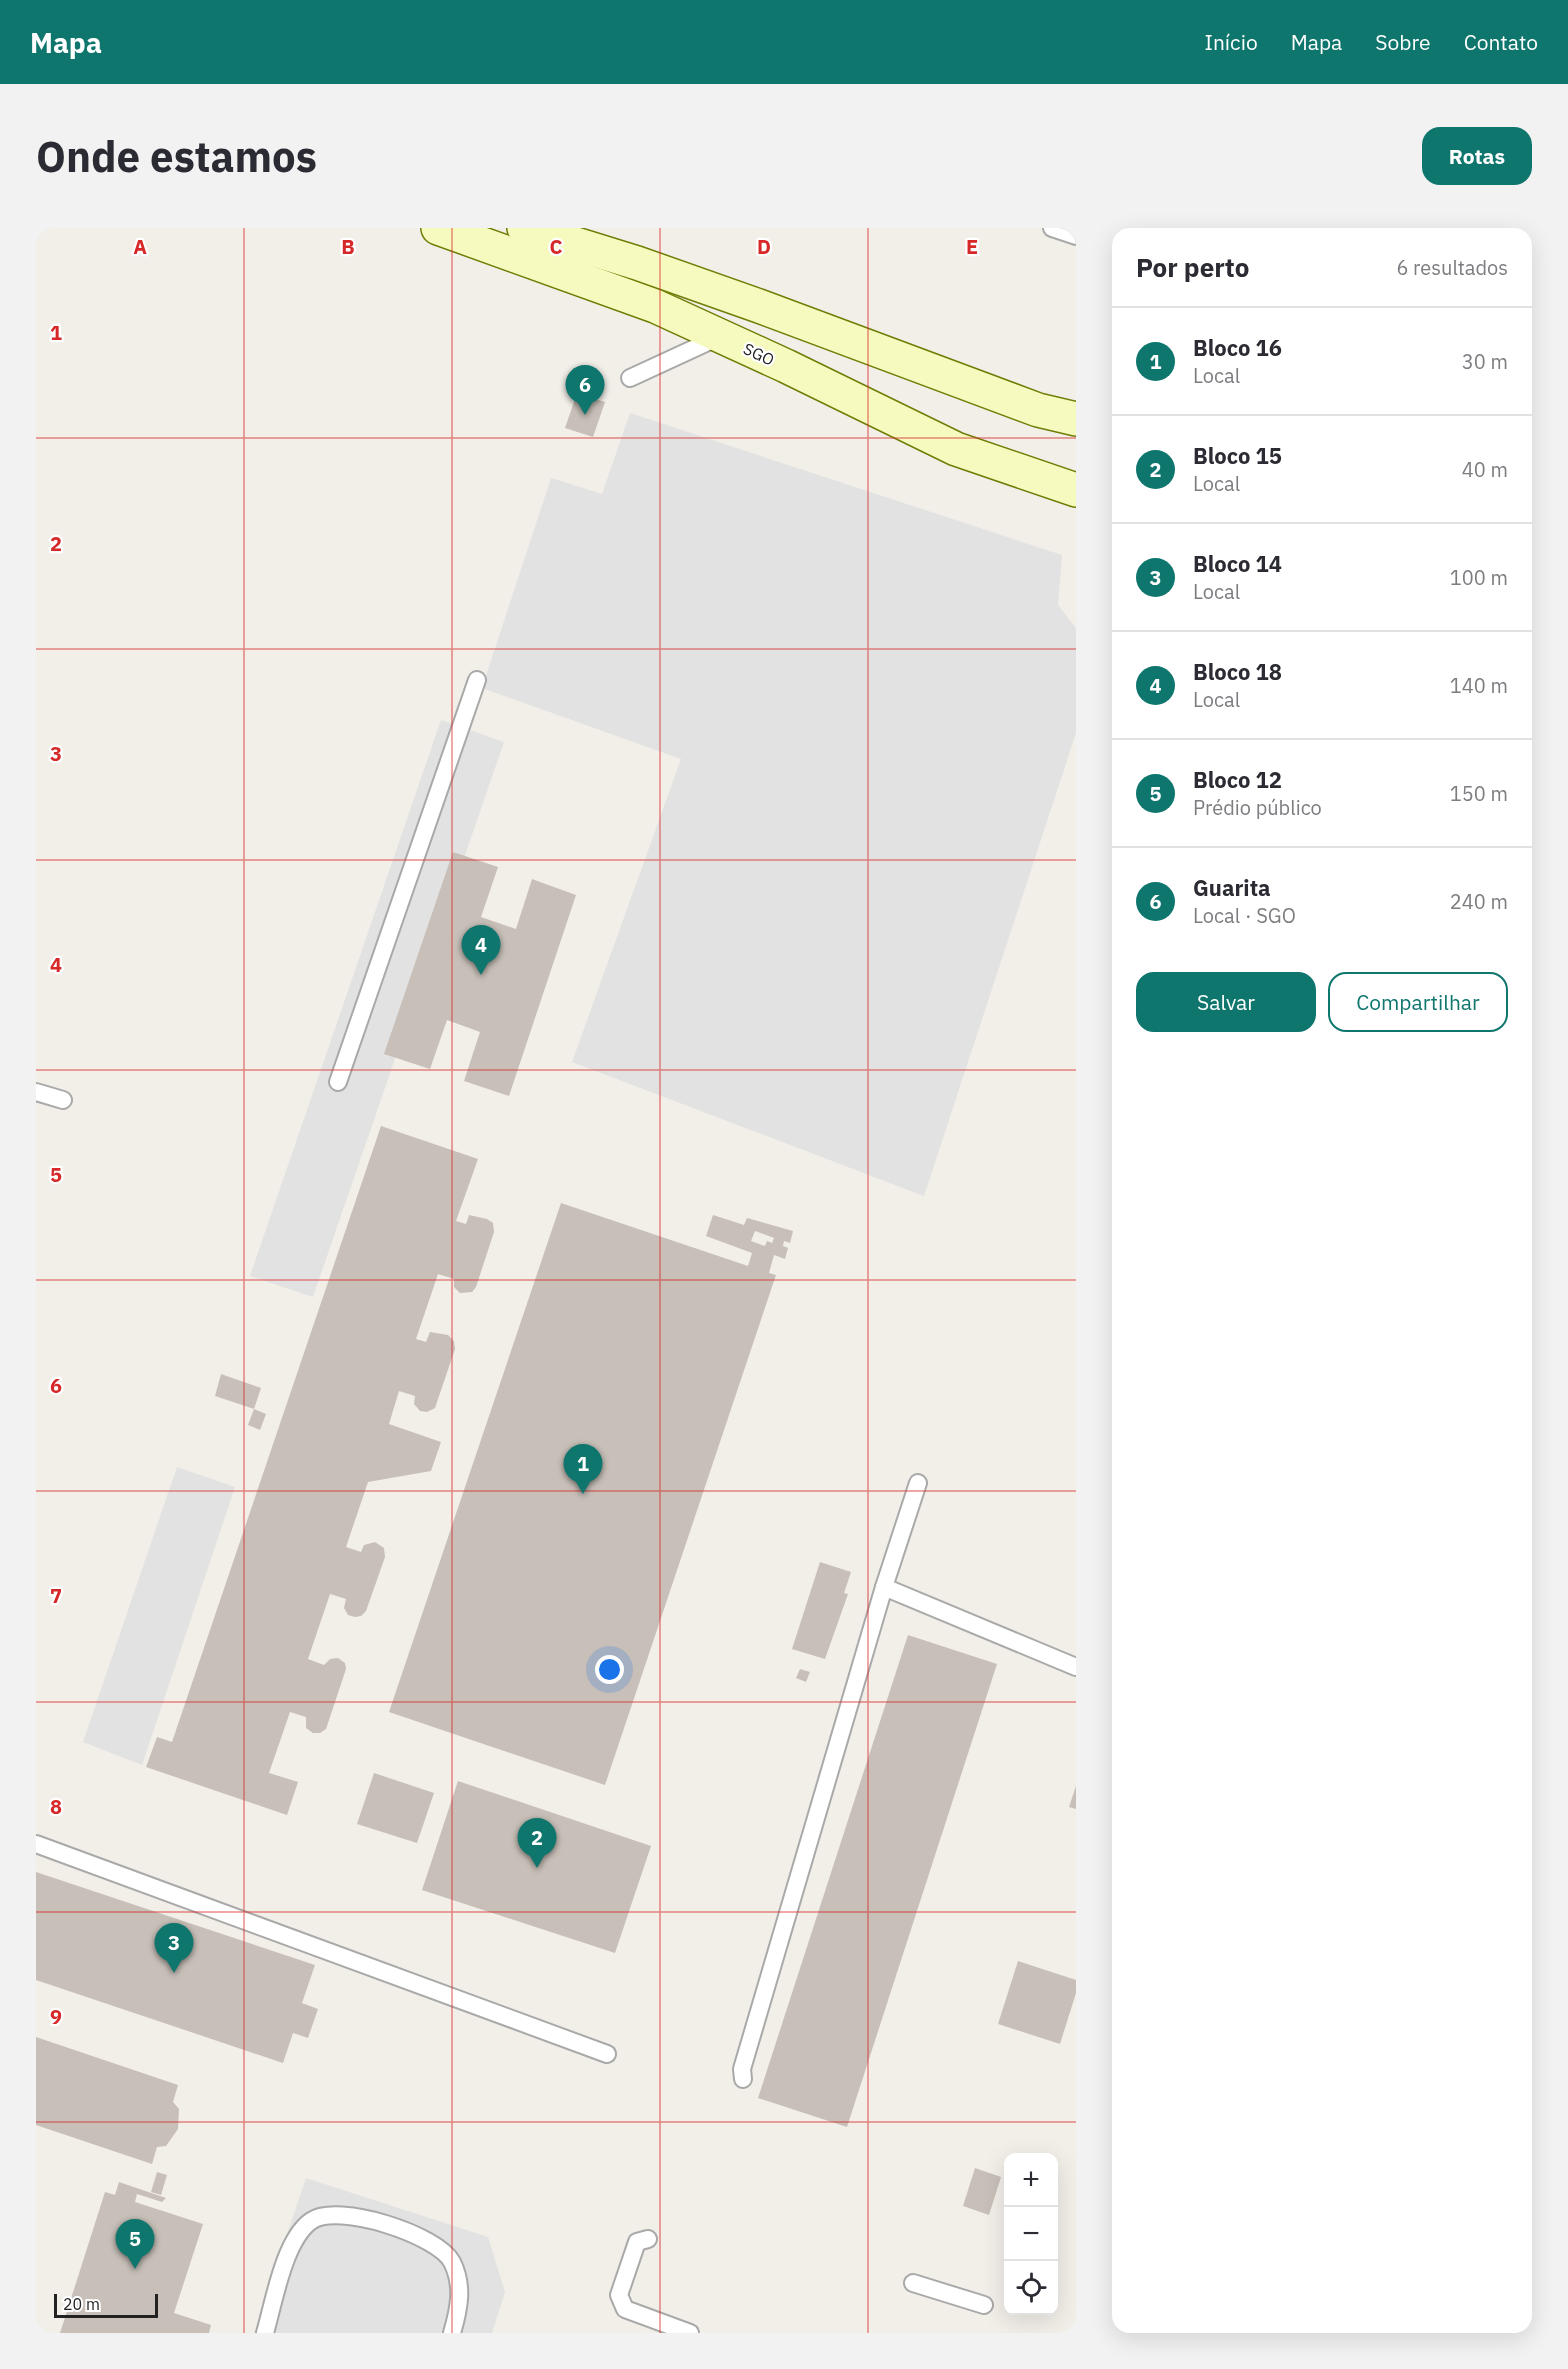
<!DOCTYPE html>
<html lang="pt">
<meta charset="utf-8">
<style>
:root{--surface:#fff;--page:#f2f2f3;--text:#2b2b33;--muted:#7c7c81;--line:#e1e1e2;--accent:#0f766e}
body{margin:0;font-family:"IBM Plex Sans",sans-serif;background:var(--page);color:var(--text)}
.controls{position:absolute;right:18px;bottom:18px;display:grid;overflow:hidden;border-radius:12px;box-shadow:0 6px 24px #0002}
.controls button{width:54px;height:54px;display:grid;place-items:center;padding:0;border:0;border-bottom:2px solid var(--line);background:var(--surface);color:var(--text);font:30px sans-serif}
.scale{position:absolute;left:18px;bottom:15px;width:104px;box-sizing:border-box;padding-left:6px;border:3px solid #222;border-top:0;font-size:16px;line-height:21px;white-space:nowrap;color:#222;-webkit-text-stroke:4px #fff;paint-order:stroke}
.you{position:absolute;left:574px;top:1442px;width:21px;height:21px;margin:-15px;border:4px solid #fff;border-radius:50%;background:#1a73e8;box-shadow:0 0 0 9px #1a73e833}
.badge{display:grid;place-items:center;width:39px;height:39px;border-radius:50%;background:var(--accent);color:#fff;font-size:20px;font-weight:700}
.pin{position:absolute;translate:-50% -50px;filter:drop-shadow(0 2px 3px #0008)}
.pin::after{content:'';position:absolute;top:32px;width:21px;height:18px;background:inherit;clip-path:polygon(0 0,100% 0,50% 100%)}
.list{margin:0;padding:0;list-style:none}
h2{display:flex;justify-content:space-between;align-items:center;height:78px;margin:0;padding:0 24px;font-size:26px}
h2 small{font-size:20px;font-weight:400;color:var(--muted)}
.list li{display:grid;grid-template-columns:39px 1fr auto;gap:18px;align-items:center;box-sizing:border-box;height:108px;padding:0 24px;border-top:2px solid var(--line)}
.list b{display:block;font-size:22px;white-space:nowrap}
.list p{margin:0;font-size:20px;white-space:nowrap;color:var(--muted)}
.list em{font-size:20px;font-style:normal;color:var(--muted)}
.actions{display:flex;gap:12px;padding:18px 24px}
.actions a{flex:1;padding:14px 0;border:2px solid var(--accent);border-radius:18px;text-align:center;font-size:21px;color:var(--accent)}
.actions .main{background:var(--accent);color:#fff}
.icon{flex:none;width:33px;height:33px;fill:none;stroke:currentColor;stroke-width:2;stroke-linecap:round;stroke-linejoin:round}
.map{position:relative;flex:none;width:1040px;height:2105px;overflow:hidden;border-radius:18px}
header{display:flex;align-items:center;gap:36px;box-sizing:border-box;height:84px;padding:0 30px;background:var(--accent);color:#fff}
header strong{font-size:28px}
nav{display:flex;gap:33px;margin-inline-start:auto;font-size:21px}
.intro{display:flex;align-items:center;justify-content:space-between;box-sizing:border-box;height:144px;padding:0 36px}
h1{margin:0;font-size:42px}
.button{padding:15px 27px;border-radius:18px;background:var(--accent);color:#fff;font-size:21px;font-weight:700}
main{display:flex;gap:36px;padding:0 36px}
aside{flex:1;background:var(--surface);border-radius:18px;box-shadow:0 6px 24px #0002}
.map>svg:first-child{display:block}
.parking{fill:#e2e2e2}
.building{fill:#c7bfb8;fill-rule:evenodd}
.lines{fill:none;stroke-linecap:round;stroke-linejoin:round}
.lane-casing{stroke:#a9a9a9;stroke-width:20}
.secondary-casing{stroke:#707d05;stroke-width:36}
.lane{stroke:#fff;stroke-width:16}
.secondary{stroke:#f7fabf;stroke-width:33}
.grid{fill:none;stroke:#d62828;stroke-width:1.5;stroke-opacity:0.55}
.labels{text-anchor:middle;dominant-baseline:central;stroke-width:4.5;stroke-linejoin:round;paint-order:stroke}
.street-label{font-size:16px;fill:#222;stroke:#fff}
.grid-label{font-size:20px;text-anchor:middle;font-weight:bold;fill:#d62828;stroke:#fff;stroke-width:4.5;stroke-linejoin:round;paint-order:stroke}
</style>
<header>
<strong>Mapa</strong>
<nav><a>Início</a><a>Mapa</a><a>Sobre</a><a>Contato</a></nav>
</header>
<div class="intro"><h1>Onde estamos</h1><a class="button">Rotas</a></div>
<main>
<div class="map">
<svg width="1040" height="2105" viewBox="0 0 1040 2105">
<rect width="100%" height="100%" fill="#f2efe9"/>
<g class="parking">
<path d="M594 185 1026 327 1022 377 1040 400V505L888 968 536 834 645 531 446 460 515 250 566 266Z"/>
<path d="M405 492 468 514 277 1069 214 1048Z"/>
<path d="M141 1239 199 1259 106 1537 47 1514Z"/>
<path d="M270 1950 452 2009 469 2064 456 2105H218Z"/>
</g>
<g class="building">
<path d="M541 165 569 174 557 209 529 200Z"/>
<path d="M417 624 462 639 445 689 480 701 496 651 540 667 473 868 428 853 444 804 411 792 394 841 348 826Z"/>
<path d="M345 898 442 931 420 993 430 996 433 987 451 991 457 995 458 1004 440 1059 436 1064 424 1065 418 1059V1051L402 1046 380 1111 390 1114 394 1104 412 1107 418 1113 419 1121 399 1180 391 1184 384 1183 378 1176 379 1168 363 1163 353 1196 405 1214 395 1243 332 1254 310 1319 325 1324 328 1317 339 1314 348 1320 349 1329 330 1383 325 1388 319 1389 312 1387 308 1380 310 1371 294 1366 272 1431 288 1437 294 1431 302 1430 309 1435 310 1441 290 1501 284 1505H277L270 1500V1489L254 1484 233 1545 262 1554 251 1587 110 1539 121 1509 136 1514Z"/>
<path d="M525 975 712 1038 716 1025 670 1008 677 987 708 997 711 990 757 1003 754 1015 748 1013 747 1018 752 1020 749 1031 738 1027 733 1045 740 1047 569 1557 353 1484ZM719 1003 738 1010 736 1015 731 1013 729 1018 715 1013Z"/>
<path d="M185 1146 225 1160 218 1181 179 1168Z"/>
<path d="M218 1181 230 1186 224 1202 212 1197Z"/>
<path d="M784 1334 815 1344 808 1365 812 1366 789 1431 756 1421Z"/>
<path d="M872 1407 961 1436 811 1899 722 1870Z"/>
<path d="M764 1441 774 1444 770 1454 760 1450Z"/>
<path d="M338 1545 398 1565 381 1615 321 1596Z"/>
<path d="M422 1553 615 1618 579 1725 386 1662Z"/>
<path d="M1040 1558V1581L1033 1579Z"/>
<path d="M0 1644 279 1737 266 1775 282 1781 272 1810 257 1805 247 1835 0 1752Z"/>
<path d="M982 1733 1040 1752V1765L1024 1816 962 1796Z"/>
<path d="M0 1809 142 1857 137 1874 143 1881 142 1901 130 1918 121 1919 116 1936 0 1897Z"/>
<path d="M939 1940 965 1949 953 1987 927 1978Z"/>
<path d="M121 1944 131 1947 125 1967 115 1964Z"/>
<path d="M83 1954 130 1970 126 1974 101 1966 99 1974 167 1996 138 2085 175 2097 173 2105H24L69 1964 79 1967Z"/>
</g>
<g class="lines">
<defs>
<g id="lane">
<path d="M1016 0 1040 8"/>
<path d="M594 150 685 108"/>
<path d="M302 854 441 452"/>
<path d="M0 864 27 872"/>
<path d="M848 1359 1040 1439"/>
<path d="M0 1616 571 1826"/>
<path d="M707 1851 706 1841 848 1359 882 1255"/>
<path d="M612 2011 601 2014 583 2067 589 2081 654 2105"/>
<path d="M877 2055 948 2077"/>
<path d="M229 2105C238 2074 248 2012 275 1993 302 1974 402 2007 416 2034 428 2058 423 2081 416 2105"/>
</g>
<g id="secondary">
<path d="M402 0 619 78 750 138 920 221 1040 262"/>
<path d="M488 0 601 35 723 78 1002 182 1040 191"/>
</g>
</defs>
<use href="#lane" class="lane-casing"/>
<use href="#secondary" class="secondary-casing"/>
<use href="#lane" class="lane"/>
<use href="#secondary" class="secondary"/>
</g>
<path class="grid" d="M208 0V2105M416 0V2105M624 0V2105M832 0V2105M0 210H1040M0 421H1040M0 632H1040M0 842H1040M0 1052H1040M0 1263H1040M0 1474H1040M0 1684H1040M0 1894H1040"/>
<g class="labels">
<g class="street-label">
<text transform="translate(723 126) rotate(25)">SGO</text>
</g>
</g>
<g class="grid-label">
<text x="104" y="26">A</text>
<text x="312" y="26">B</text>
<text x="520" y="26">C</text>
<text x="728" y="26">D</text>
<text x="936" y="26">E</text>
<text x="20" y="112">1</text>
<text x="20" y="323">2</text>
<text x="20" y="533">3</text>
<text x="20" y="744">4</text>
<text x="20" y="954">5</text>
<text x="20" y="1165">6</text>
<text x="20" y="1375">7</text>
<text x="20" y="1586">8</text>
<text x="20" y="1796">9</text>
</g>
</svg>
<div class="controls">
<button>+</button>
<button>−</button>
<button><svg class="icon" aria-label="locate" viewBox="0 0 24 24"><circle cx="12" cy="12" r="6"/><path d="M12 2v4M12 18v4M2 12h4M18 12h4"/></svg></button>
</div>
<div class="scale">20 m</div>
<div class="you"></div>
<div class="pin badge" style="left:547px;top:1266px">1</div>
<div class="pin badge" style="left:501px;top:1640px">2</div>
<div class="pin badge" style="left:138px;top:1745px">3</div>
<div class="pin badge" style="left:445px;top:747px">4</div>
<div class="pin badge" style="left:99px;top:2041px">5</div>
<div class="pin badge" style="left:549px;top:187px">6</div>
</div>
<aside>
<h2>Por perto<small>6 resultados</small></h2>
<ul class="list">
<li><span class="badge">1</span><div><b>Bloco 16</b><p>Local</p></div><em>30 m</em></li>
<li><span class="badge">2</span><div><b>Bloco 15</b><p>Local</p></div><em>40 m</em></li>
<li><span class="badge">3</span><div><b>Bloco 14</b><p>Local</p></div><em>100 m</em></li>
<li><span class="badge">4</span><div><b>Bloco 18</b><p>Local</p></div><em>140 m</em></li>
<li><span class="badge">5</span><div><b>Bloco 12</b><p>Prédio público</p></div><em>150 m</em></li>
<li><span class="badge">6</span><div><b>Guarita</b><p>Local · SGO</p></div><em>240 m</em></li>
</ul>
<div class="actions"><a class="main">Salvar</a><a>Compartilhar</a></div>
</aside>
</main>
